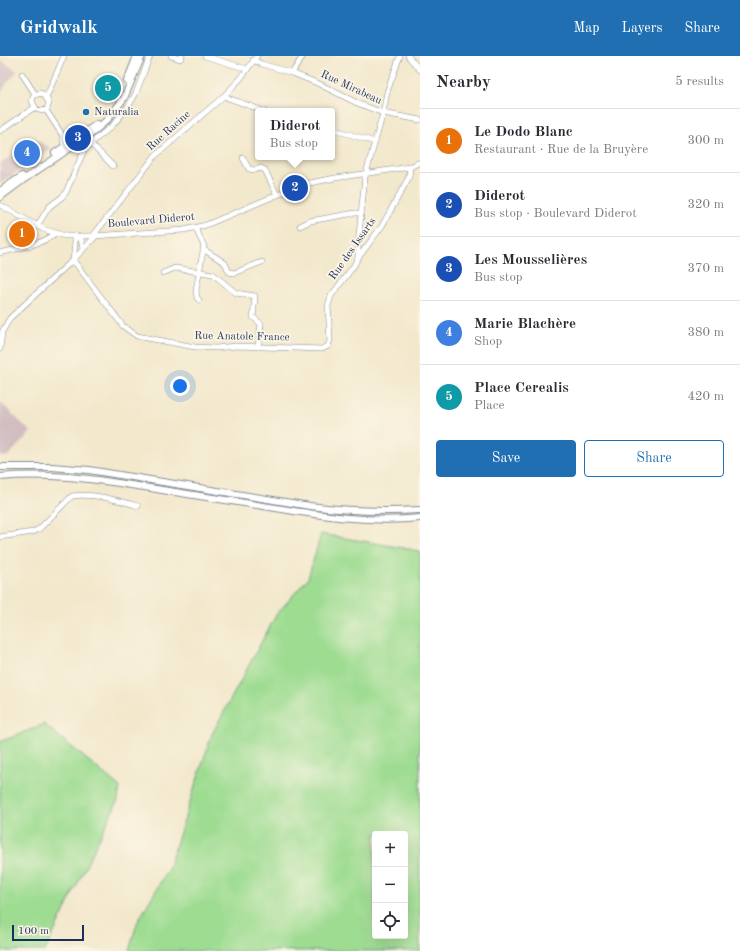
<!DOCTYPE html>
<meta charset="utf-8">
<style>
:root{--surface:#fff;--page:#f7f7f7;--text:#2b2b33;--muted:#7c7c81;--line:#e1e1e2;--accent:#1f6fb2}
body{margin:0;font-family:"Old Standard TT",serif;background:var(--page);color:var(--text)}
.controls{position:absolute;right:12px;bottom:12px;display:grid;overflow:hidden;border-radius:4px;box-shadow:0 4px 16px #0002}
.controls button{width:36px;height:36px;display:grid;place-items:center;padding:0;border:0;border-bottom:1px solid var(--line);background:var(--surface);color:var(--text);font:20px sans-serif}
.scale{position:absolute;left:12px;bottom:10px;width:72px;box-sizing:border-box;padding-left:4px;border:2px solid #1b2f5e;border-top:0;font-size:11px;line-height:14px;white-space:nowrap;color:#1b2f5e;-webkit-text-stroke:3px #fcf5e5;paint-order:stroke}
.you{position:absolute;left:180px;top:330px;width:14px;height:14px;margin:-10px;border:3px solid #fff;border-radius:50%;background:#1a73e8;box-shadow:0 0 0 6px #1a73e833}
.badge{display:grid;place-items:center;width:26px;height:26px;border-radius:50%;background:var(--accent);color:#fff;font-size:13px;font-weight:700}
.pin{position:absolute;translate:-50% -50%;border:2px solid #fff;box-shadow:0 1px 4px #0006}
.popup{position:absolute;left:255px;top:52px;width:80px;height:52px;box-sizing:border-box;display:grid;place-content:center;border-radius:4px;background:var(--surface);filter:drop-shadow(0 1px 3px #0005);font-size:13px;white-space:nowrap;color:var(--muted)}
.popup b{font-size:15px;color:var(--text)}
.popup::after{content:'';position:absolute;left:50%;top:100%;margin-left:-8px;border:8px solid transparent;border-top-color:var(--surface)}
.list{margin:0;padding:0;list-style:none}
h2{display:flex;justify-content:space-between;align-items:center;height:52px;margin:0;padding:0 16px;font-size:17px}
h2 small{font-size:13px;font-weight:400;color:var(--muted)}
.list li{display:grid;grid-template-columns:26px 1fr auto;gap:12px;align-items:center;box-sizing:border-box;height:64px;padding:0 16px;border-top:1px solid var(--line)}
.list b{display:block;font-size:15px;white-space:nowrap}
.list p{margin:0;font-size:13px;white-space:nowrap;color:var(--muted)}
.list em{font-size:13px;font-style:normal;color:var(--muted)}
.actions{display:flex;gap:8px;padding:12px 16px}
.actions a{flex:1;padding:9px 0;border:1px solid var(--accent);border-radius:4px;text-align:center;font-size:14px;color:var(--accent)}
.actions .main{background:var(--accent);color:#fff}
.icon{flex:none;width:22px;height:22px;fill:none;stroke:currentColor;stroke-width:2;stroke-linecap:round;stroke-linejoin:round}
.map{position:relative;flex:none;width:420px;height:895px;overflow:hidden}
header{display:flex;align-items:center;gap:24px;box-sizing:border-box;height:56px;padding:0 20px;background:var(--accent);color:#fff}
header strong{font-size:19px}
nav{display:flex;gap:22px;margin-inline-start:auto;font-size:14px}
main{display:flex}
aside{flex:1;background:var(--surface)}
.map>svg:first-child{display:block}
.industrial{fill:#d2bec1}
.green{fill:#9ddc91;stroke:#5c8678;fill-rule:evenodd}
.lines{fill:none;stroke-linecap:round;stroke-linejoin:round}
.minor-casing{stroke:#868c95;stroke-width:6}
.major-casing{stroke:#868c95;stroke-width:8}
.minor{stroke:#fff;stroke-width:5}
.major{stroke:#fff;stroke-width:6}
.poi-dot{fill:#1f6fb2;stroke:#fcf5e5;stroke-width:1.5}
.labels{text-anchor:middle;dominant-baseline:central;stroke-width:3.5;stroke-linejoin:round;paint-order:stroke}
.street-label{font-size:11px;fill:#1b2f5e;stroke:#fcf5e5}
.poi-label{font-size:11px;fill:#1b2f5e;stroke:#fcf5e5;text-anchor:start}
</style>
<header>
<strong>Gridwalk</strong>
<nav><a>Map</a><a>Layers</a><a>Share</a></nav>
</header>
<main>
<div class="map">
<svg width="420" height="895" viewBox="0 0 420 895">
<rect width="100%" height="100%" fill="#fcf5e5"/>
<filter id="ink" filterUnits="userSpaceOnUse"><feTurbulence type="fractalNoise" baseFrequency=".025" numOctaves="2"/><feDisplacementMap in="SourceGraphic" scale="8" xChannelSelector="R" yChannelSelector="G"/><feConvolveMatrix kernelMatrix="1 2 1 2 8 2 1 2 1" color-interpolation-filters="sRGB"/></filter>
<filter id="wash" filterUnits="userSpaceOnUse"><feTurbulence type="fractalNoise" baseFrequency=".012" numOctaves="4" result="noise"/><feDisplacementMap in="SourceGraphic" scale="16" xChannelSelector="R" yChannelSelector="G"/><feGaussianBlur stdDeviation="0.9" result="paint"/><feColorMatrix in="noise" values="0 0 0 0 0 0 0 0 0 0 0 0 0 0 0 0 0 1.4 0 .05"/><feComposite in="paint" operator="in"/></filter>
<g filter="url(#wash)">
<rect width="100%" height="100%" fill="#f2e8cc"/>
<g class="industrial">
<path d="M0 4 17 15 7 27 0 38Z"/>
<path d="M35 83 51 92 0 128V108Z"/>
<path d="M0 346 31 376 7 401 0 400Z"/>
</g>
<g class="green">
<path d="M321 478 410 493 420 496V895H129L137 867 168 813 212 678 276 559 308 522ZM375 778H405V880H375Z"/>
<path d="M44 668 120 731 118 744 45 895H0V686Z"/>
</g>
</g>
<g filter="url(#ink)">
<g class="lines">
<defs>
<g id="minor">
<path d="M171 0 180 3 182 0"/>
<path d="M205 0 247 13"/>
<path d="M408 0 420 14"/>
<path d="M253 4 262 8 292 17 317 27 357 47 383 57 420 64"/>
<path d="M292 17 303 0"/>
<path d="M22 18 35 38"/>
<path d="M41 37 45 40 49 47 47 53 42 55 36 53 32 45 34 39Z"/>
<path d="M225 39 228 42 264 55"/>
<path d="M46 42 64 0"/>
<path d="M46 54 63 80V86L65 90"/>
<path d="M332 73 375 86"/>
<path d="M0 75 35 51"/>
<path d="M91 88 113 110"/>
<path d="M243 102 249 113 255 114 261 112 265 114 277 139"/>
<path d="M0 149 43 173 65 180H93L184 174 206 169 277 139 305 128 335 122 410 111 420 106"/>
<path d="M37 170 49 151 62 141 66 136 85 92 112 70 128 51 136 37 150 0"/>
<path d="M300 170 310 165 355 157H361"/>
<path d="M196 173 204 190 196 234 197 242 199 244"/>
<path d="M76 180 81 183 83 192"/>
<path d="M93 180 155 100 225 39 241 22 257 0"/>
<path d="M203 193 225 207 229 216 234 217 262 206"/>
<path d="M0 197C14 193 46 188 55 177"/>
<path d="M358 202V188L365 121 383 57 387 36 400 0"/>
<path d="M73 203C75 195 74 187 76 180"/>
<path d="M73 204 123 270 137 280 195 291 216 292 236 290 322 293 328 290 330 284 328 250 331 240 353 211 358 202 382 170 409 121 410 111"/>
<path d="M163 217 175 212 213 218 236 237 255 240 253 261 261 268 258 291"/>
<path d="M0 293 2 276 10 262 73 204 96 180"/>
<path d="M0 481 33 476 39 473 72 440C93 437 118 444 138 450"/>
</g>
<g id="major">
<path d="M127 25 137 0"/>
<path d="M55 97 97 68"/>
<path d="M0 135 22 120"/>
<path d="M0 141 23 124 91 78 108 63 124 42 142 0"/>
<path d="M0 411H52L89 414 310 450C347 455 383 456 420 454"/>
<path d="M0 421C54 416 109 425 162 434 200 440 238 446 276 452 323 460 372 467 420 462"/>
</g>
</defs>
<use href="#minor" class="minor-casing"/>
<use href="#major" class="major-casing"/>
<use href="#minor" class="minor"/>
<use href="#major" class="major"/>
</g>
</g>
<circle class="poi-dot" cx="86" cy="56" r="4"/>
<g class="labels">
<g class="street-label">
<text transform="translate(351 32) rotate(25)">Rue Mirabeau</text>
<text transform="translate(169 75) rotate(-42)">Rue Racine</text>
<text transform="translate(151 165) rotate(-5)">Boulevard Diderot</text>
<text transform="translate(353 193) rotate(-55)">Rue des Issarts</text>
<text transform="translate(242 281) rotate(1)">Rue Anatole France</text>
</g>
<g class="poi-label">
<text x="94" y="56">Naturalia</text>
</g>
</g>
</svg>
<div class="controls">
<button>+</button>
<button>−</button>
<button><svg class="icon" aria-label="locate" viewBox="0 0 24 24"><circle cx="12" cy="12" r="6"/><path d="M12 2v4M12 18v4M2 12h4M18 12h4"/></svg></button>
</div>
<div class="scale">100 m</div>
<div class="you"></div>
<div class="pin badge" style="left:22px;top:178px;background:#e8710a">1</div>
<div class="pin badge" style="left:295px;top:132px;background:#1a4fb4">2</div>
<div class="popup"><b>Diderot</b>Bus stop</div>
<div class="pin badge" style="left:78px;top:82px;background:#1a4fb4">3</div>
<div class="pin badge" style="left:27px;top:97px;background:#3f7fe0">4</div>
<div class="pin badge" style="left:108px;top:32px;background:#0f9aa8">5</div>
</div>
<aside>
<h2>Nearby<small>5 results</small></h2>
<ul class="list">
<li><span class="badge" style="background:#e8710a">1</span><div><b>Le Dodo Blanc</b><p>Restaurant · Rue de la Bruyère</p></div><em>300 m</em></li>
<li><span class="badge" style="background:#1a4fb4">2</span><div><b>Diderot</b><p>Bus stop · Boulevard Diderot</p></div><em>320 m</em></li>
<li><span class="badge" style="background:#1a4fb4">3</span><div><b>Les Mousselières</b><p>Bus stop</p></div><em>370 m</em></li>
<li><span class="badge" style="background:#3f7fe0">4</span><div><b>Marie Blachère</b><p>Shop</p></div><em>380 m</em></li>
<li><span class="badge" style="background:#0f9aa8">5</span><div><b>Place Cerealis</b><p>Place</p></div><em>420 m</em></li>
</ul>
<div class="actions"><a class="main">Save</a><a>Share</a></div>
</aside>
</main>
